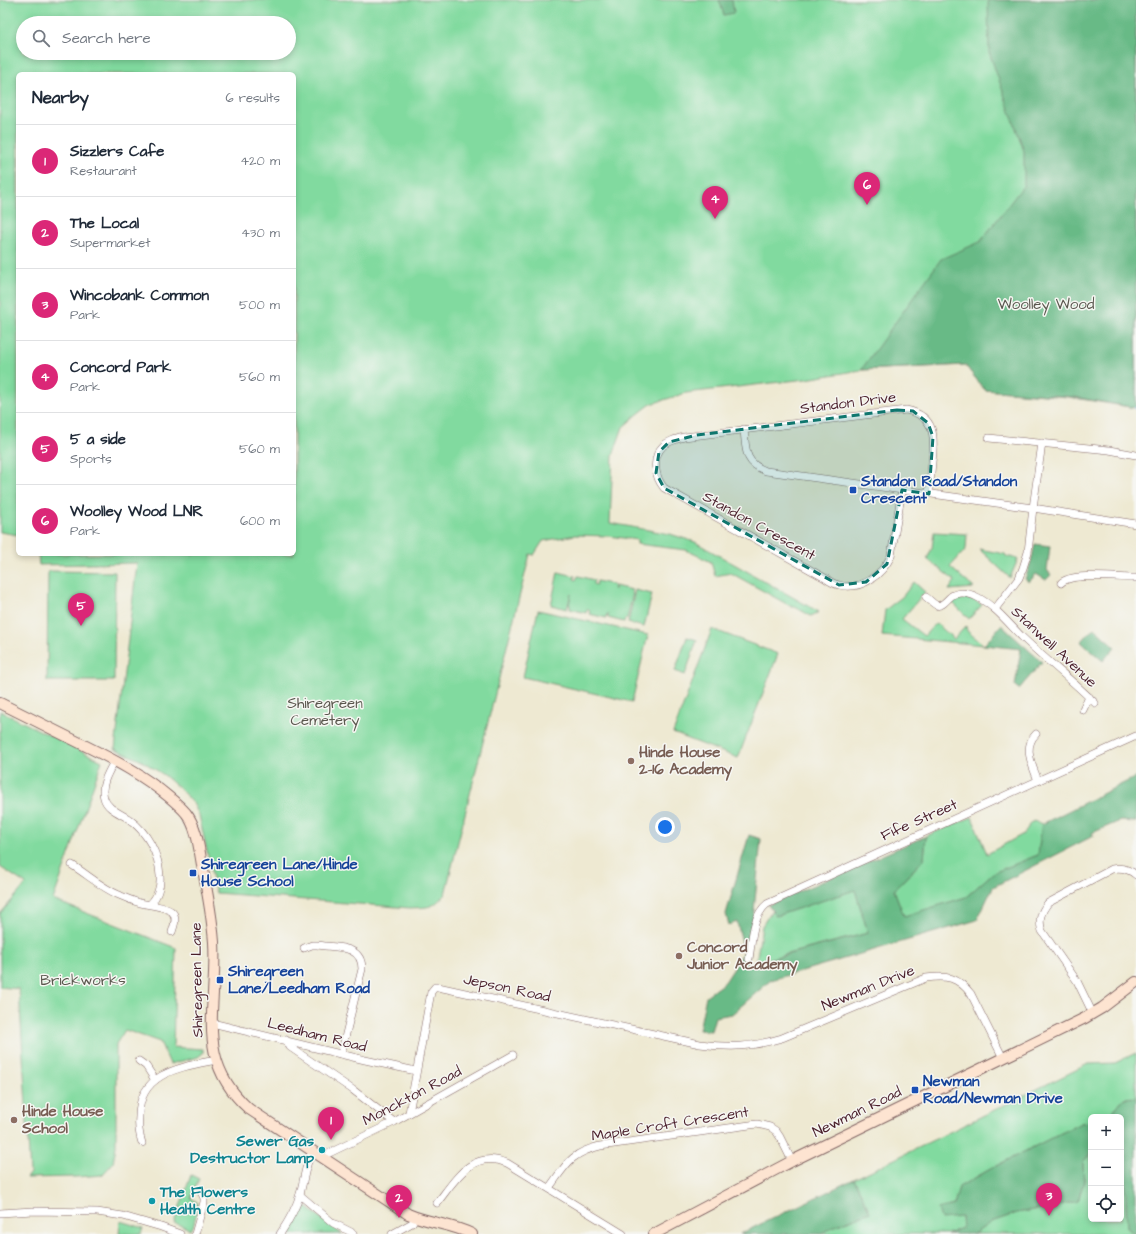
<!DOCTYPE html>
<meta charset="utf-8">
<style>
:root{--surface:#fff;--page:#f6f6f7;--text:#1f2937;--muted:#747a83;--line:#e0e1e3;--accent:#db2777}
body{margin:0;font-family:"Architects Daughter",sans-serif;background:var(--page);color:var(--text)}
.controls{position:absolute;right:12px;bottom:12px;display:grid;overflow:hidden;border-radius:6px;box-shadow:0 2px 6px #0003}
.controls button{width:36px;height:36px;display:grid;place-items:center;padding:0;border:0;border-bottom:1px solid var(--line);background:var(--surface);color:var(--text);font:20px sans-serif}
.you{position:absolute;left:665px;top:827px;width:14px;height:14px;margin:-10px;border:3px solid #fff;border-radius:50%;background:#1a73e8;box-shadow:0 0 0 6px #1a73e833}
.badge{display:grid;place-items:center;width:26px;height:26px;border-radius:50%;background:var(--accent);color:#fff;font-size:13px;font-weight:700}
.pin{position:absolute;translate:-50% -33px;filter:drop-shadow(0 1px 2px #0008)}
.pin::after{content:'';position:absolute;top:21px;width:14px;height:12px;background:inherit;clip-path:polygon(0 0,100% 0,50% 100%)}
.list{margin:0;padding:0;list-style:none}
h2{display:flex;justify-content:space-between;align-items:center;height:52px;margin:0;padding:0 16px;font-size:17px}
h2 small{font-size:13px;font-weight:400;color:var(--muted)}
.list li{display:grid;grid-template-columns:26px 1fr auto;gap:12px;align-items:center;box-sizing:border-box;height:72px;padding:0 16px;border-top:1px solid var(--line)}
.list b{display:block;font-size:15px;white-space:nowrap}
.list p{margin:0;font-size:13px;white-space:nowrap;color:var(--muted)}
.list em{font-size:13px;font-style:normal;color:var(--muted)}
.icon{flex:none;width:22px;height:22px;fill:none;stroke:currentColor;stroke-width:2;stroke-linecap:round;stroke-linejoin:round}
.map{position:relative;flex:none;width:1136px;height:1234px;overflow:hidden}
.search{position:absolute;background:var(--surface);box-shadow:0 2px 6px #0003;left:16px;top:16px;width:280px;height:44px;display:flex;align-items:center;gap:10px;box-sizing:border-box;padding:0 14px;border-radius:22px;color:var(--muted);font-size:15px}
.panel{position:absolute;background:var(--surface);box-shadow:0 2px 6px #0003;left:16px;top:72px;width:280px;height:484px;border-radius:6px}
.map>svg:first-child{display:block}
.green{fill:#81da9f;stroke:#667c65;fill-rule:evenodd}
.forest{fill:#68ba86;stroke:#596c58}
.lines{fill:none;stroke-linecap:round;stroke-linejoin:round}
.stream{stroke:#87b8f3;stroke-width:2}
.street-casing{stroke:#836665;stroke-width:8}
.secondary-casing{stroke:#836665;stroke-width:12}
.street{stroke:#fff;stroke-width:7}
.secondary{stroke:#fde4d1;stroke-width:10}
.marked{fill:#0f766e;fill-opacity:0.2;stroke:#0f766e;stroke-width:3;stroke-dasharray:8 5;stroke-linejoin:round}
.transit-dot{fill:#1a4fb4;stroke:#f6f6f2;stroke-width:1.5}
.education-dot{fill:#8d6e63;stroke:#f6f6f2;stroke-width:1.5}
.culture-dot{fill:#0f9aa8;stroke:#f6f6f2;stroke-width:1.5}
.labels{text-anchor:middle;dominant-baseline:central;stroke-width:3;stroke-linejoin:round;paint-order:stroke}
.park-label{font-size:15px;fill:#5a574e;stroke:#f6f6f2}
.street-label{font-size:15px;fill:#4a1f2b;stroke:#f6f6f2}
.transit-label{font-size:15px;font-weight:bold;fill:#164399;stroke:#f6f6f2;text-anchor:start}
.education-label{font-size:15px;font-weight:bold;fill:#785e54;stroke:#f6f6f2;text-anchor:start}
.culture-label{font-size:15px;font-weight:bold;fill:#0d838f;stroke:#f6f6f2;text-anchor:end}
</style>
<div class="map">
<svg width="1136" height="1234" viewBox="0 0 1136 1234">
<rect width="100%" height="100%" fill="#f6f6f2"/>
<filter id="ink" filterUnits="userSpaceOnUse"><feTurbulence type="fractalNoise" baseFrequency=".025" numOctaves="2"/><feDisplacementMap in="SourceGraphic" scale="8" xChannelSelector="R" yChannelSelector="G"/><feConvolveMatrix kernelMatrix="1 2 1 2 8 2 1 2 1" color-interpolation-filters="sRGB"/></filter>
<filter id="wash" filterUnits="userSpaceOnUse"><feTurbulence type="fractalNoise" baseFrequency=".012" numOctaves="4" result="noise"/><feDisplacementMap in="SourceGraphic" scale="16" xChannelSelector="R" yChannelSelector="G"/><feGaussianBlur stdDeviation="0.9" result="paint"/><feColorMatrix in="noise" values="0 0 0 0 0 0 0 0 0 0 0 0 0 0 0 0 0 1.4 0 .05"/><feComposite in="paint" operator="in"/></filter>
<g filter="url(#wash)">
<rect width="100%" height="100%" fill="#eee9d2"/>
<g class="green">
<path d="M0 0H1136V408L1068 397 985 390 965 365 861 370 806 379 686 393 651 404 638 414 623 427 613 455 610 523 670 534 695 542 819 612 811 616 795 607H792L731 573 715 576 711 562 686 550 637 544V540L609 536 575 535 543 541 534 555 530 554 445 894C432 909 429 907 410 908L216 893 199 815 193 803 179 788 164 775 142 761 115 749 137 563 39 565 38 554H294V74H18V535L0 532ZM23 23H289V53H23Z"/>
<path d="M934 532 967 534 966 549 950 567 974 588 949 590 955 581 927 559 932 548Z"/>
<path d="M979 549 1005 554 1006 556 1018 559 1010 578Z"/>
<path d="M48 571 115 572 114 681H47Z"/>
<path d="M558 572 575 576 574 579 576 580 578 576 594 580 593 584 596 585 597 581 614 585 613 589H615V586L632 590 631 593H633L627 619H625L624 622 608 618V614H607L606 618 589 614 590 610H587L586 613 570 609V605H569L571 594 567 609 551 605Z"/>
<path d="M914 582 925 592 902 619 924 636 936 623 954 639 966 626 967 631 984 645 882 636 885 610 902 597Z"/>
<path d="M635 590 652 594 644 627 628 623Z"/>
<path d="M965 598 974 600 982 605 969 619 952 602Z"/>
<path d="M538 610 648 635 632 702 523 677Z"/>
<path d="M712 629 778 654 738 758 673 733Z"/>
<path d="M687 637 697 640 685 675 675 671Z"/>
<path d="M0 711 102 761 53 900 176 948 173 1047 203 1049V1053L198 1057 170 1064 160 1042 125 1030 116 1044V1146L113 1163 102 1175 76 1177 26 1178 30 1173 19 989 0 987V914L26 884 0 867Z"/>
<path d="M972 817 987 854 1025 833 1030 823 1034 821 1042 824 1038 855 993 873 966 897 904 917 894 890 924 859 926 836Z"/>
<path d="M855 889 868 933 756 962 762 926 772 910 776 916Z"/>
<path d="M1136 1053V1097L1124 1098 1108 1117H1091V1122L1081 1123 994 1167 959 1187 954 1205 938 1209 961 1217 962 1228 948 1234H821L830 1228 870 1212 854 1179 1088 1064 1115 1063Z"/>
<path d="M1091 1153V1219H1121V1167L1125 1180 1127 1228 1135 1234H973L977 1232 991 1222 1017 1213 1078 1201 1084 1181 1083 1162Z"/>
<path d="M191 1175 199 1179 191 1198 197 1202 198 1207 193 1227 190 1229 174 1223Z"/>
<path d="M304 1205 342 1234H287L293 1225 302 1206Z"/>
<path d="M120 1221 143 1228 141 1234H119Z"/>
</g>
<g class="forest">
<path d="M719 0H732L734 13 724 15Z"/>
<path d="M988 0H1136V408L1074 397 985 390 965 365 861 370 941 259 980 242 1024 185V151L989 52Z"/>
<path d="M1035 544 1050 546 1047 570 1051 575 1046 580 1036 574 1029 582 1025 579 1031 562Z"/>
<path d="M1001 625 1042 662 1019 689 1015 686 1021 649 984 645Z"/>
<path d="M1094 628 1115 647 1103 661 1081 642Z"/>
<path d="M1136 777V822H1134L1120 821 1092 833 1093 836 993 887 977 920 771 980 732 1014 715 1017 711 1031 699 1030 706 996 725 982 738 962 744 950 737 922 729 925 726 914 749 835 761 839 754 911 747 965 868 933 855 890 776 916 768 905 926 836 924 859 894 890 904 916 966 897 993 873 1038 855 1042 824Z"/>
<path d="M1136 1097V1234H1135L1127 1228 1125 1180 1121 1167V1117H1108L1124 1098Z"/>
<path d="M1091 1122V1153L1083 1162 1084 1181 1078 1201 1017 1213 991 1222 977 1232 973 1234H948L962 1228 961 1217 941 1219 938 1209 954 1205 959 1187 994 1167 1081 1123Z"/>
<path d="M854 1179 870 1212 830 1228 821 1234H740Z"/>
</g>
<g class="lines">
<path class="stream" d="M1135 408H1136"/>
</g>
</g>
<g filter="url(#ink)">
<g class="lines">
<defs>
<g id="street">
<path d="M744 429C746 450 744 463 766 471L1033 508 1136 524"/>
<path d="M989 438 1109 450 1136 455"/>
<path d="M902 490 891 556C882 575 861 591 839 585 834 584 829 581 825 578L664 488C655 477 651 458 663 446 668 441 676 439 684 437L906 410C936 416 935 437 932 462 931 473 930 483 929 494"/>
<path d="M1061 583C1071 572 1120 578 1136 578"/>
<path d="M926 597C929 599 932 603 936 605 943 608 948 597 953 595 961 591 969 593 977 597 995 606 1008 623 1022 637 1046 660 1072 680 1095 703"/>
<path d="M995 609 1019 578 1023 568 1028 552 1033 508 1042 443"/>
<path d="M1083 710 1089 697"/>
<path d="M1036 734C1022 748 1033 766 1038 781"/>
<path d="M115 760C109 771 100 785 104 798 107 809 120 813 129 819 147 832 159 854 160 876 161 886 157 898 150 904"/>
<path d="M72 865C88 875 102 888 119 895 126 898 137 903 145 904 152 905 165 907 171 911 178 916 174 926 172 932"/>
<path d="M304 948 312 945H317C336 948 362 944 362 969L341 1054"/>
<path d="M749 959C752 941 752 916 767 904L1136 736"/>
<path d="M1093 1014 1077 981 1042 931C1038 920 1041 912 1048 903L1112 869C1122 867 1129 869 1136 875"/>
<path d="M212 1023 365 1060 416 1071"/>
<path d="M286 1040 290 1047 353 1090 394 1122"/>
<path d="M139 1061 146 1066 155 1080"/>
<path d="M409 1113 431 992 435 987H438L700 1044C732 1048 752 1047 782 1038L926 978C947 975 958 977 971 994L1003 1058"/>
<path d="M142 1143C139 1134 138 1125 139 1116 139 1072 182 1067 216 1060"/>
<path d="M321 1157 394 1122 513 1055"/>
<path d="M549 1188C566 1165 570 1153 600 1146L757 1124 770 1127 776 1131 780 1137 792 1161"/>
<path d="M300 1195 333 1223 351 1232 353 1234"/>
<path d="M437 1203C456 1179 472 1149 507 1163L623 1234"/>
<path d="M0 1213 33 1211 97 1212 123 1216 161 1227 180 1234"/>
<path d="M195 1234 204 1202V1198L202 1194"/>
<path d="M280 1234C288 1222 296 1209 300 1194 304 1180 305 1165 312 1152"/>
<path d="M392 1234 412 1223 415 1218"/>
</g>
<g id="secondary">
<path d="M0 703C28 717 56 731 84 745 114 760 143 775 169 797 175 802 181 807 186 813 197 827 199 848 202 865 207 890 212 916 214 942 218 1007 193 1059 249 1109L408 1214C429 1223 452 1224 472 1234"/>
<path d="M654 1234 792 1161 1085 1018 1102 1008 1136 982"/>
</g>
</defs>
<use href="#street" class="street-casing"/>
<use href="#secondary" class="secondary-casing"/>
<use href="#street" class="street"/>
<use href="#secondary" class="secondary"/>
</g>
</g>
<path class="marked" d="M897 410 913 411 928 423 933 437 929 494 902 490 887 564 866 582 839 585 664 488 656 473 659 452 669 442 697 435Z"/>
<g class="transit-dot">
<rect x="849" y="486" width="8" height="8" rx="2"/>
<rect x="189" y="869" width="8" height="8" rx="2"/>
<rect x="216" y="976" width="8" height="8" rx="2"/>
<rect x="911" y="1086" width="8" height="8" rx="2"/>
</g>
<g class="education-dot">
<circle cx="631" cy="761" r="4"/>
<circle cx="679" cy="956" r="4"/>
<circle cx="14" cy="1120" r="4"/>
</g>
<g class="culture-dot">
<circle cx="322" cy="1150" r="4"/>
<circle cx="152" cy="1201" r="4"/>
</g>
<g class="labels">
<g class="park-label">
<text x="1046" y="304">Woolley Wood</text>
<text x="325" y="703">Shiregreen<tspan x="325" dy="17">Cemetery</tspan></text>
<text x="83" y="980">Brickworks</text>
</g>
<g class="street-label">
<text transform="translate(848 403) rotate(-7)">Standon Drive</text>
<text transform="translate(759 526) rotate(29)">Standon Crescent</text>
<text transform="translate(1054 647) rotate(43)">Stanwell Avenue</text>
<text transform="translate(919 820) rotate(-24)">Fife Street</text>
<text transform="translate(197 980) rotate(-91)">Shiregreen Lane</text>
<text transform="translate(507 988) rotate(12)">Jepson Road</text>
<text transform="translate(868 988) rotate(-22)">Newman Drive</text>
<text transform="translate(317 1035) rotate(14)">Leedham Road</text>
<text transform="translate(412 1096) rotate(-28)">Monckton Road</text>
<text transform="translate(857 1112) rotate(-26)">Newman Road</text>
<text transform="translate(670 1124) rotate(-9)">Maple Croft Crescent</text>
</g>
<g class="transit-label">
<text x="861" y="481">Standon Road/Standon<tspan x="861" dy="17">Crescent</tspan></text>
<text x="201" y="864">Shiregreen Lane/Hinde<tspan x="201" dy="17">House School</tspan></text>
<text x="228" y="971">Shiregreen<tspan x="228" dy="17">Lane/Leedham Road</tspan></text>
<text x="923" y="1081">Newman<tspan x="923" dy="17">Road/Newman Drive</tspan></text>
</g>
<g class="education-label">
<text x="639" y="752">Hinde House<tspan x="639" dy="17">2-16 Academy</tspan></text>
<text x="687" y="947">Concord<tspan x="687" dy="17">Junior Academy</tspan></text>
<text x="22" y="1111">Hinde House<tspan x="22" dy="17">School</tspan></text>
</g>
<g class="culture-label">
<text x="314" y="1141">Sewer Gas<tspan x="314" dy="17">Destructor Lamp</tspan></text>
<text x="160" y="1192" text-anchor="start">The Flowers<tspan x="160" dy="17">Health Centre</tspan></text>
</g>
</g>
</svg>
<div class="controls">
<button>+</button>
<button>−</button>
<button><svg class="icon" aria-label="locate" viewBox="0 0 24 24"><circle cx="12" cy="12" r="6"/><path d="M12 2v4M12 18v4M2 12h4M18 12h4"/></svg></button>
</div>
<div class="you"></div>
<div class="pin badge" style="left:331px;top:1140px">1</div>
<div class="pin badge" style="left:399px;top:1218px">2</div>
<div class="pin badge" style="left:1049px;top:1216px">3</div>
<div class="pin badge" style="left:715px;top:219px">4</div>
<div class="pin badge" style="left:81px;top:626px">5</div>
<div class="pin badge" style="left:867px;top:205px">6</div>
<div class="search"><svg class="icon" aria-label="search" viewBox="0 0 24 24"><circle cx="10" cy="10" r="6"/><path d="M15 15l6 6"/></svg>Search here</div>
<section class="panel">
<h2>Nearby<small>6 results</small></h2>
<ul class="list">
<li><span class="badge">1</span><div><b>Sizzlers Cafe</b><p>Restaurant</p></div><em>420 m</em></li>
<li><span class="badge">2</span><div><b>The Local</b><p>Supermarket</p></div><em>430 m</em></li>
<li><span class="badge">3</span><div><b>Wincobank Common</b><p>Park</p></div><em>500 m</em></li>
<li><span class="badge">4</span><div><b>Concord Park</b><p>Park</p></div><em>560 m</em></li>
<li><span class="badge">5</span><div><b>5 a side</b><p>Sports</p></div><em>560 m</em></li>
<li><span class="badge">6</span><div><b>Woolley Wood LNR</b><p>Park</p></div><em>600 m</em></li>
</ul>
</section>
</div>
